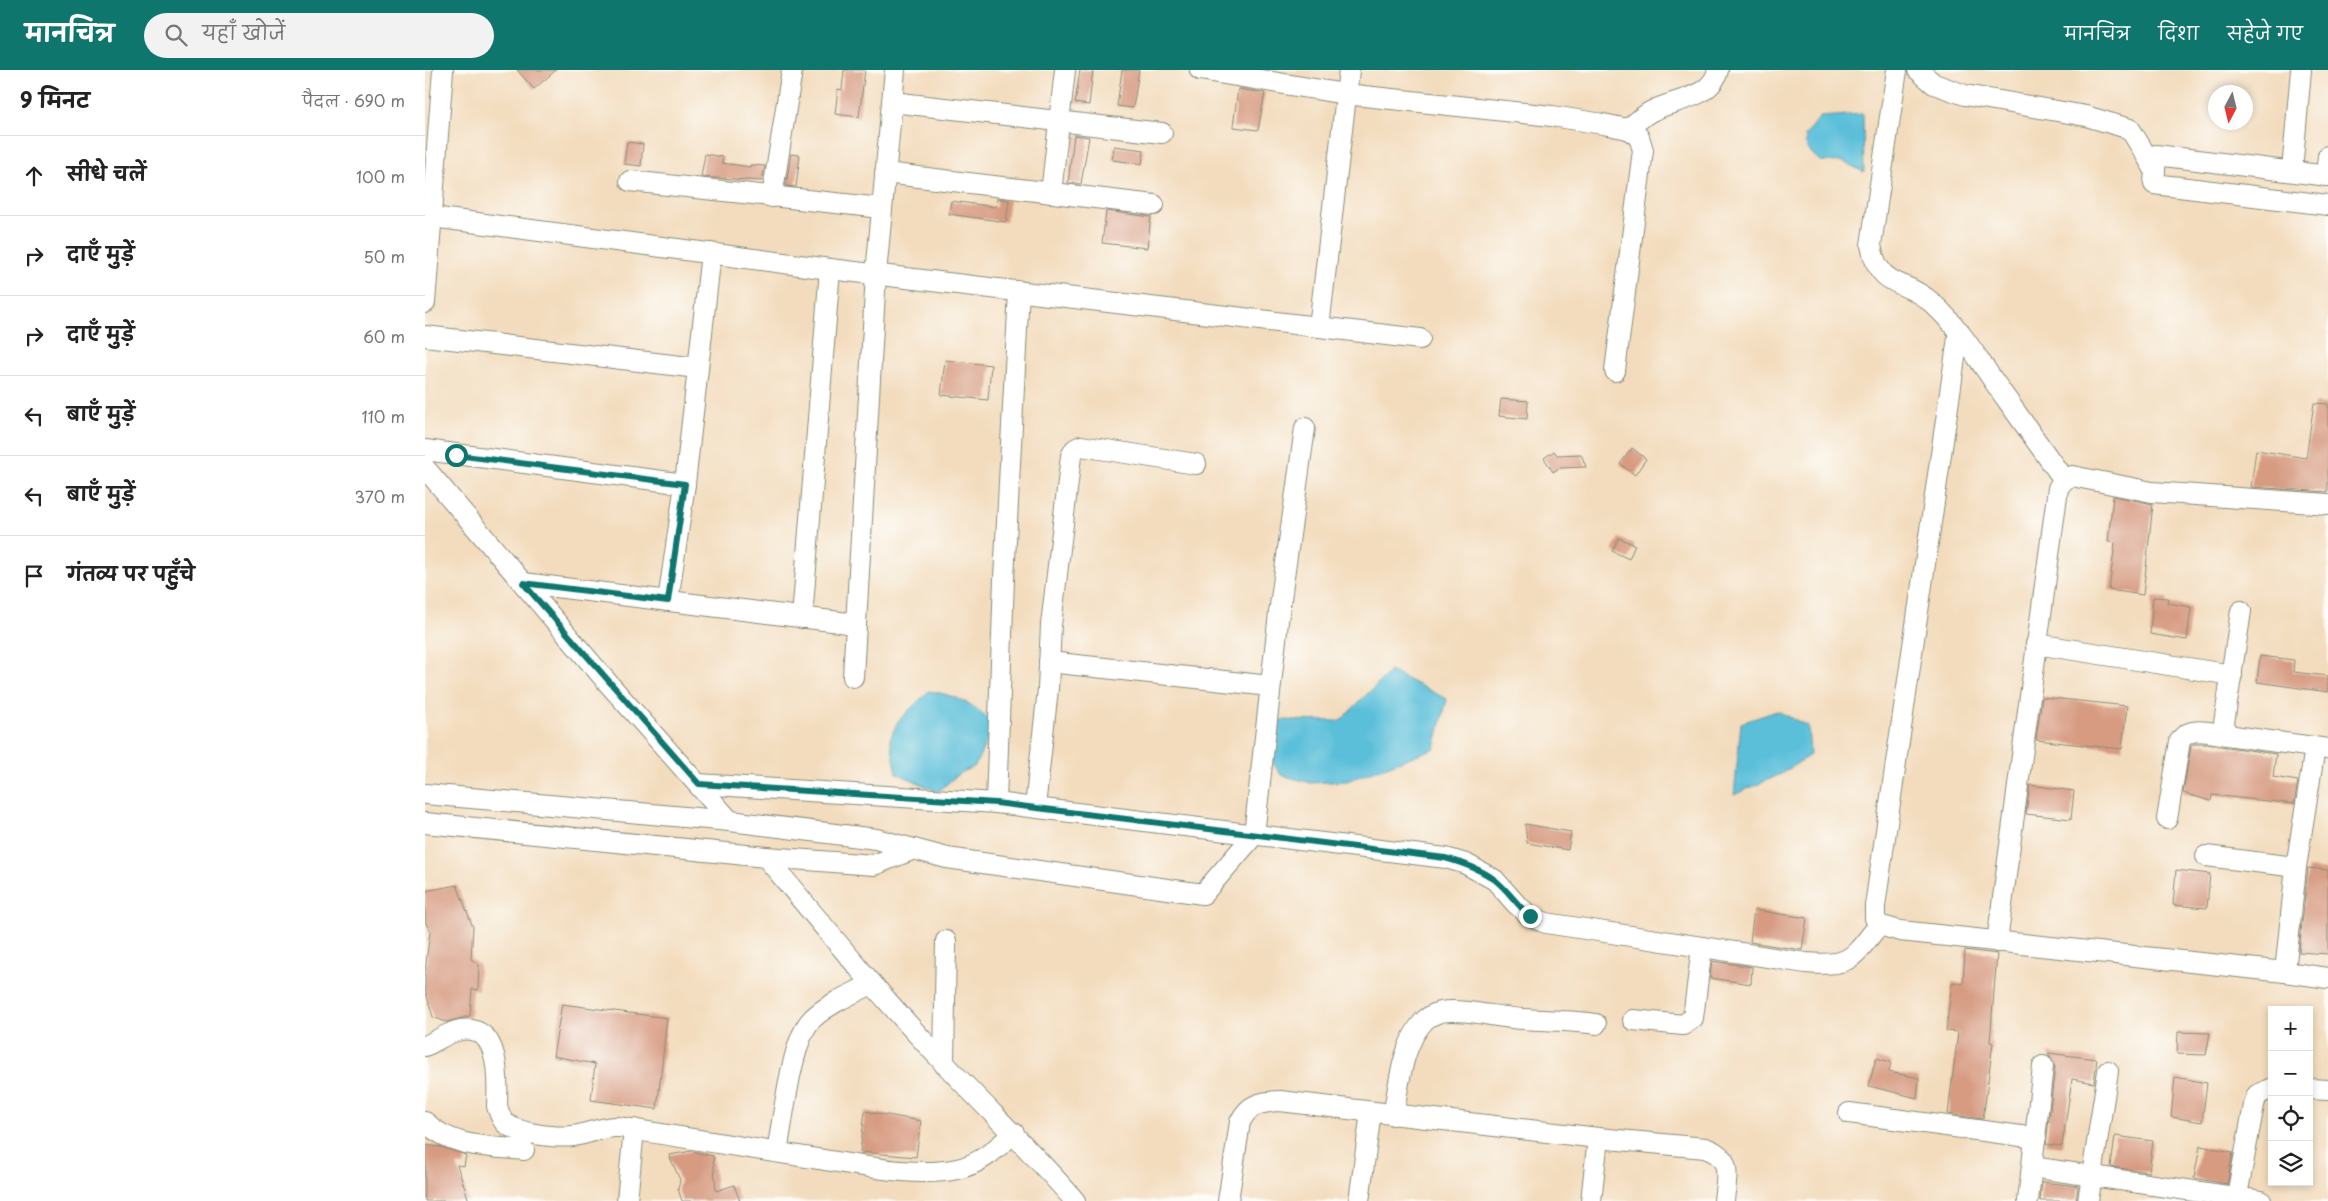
<!DOCTYPE html>
<html lang="hi">
<meta charset="utf-8">
<style>
:root{--surface:#fff;--page:#f2f2f2;--text:#222;--muted:#767676;--line:#e0e0e0;--accent:#0f766e}
body{margin:0;font-family:"Playpen Sans","Playpen Sans Deva",sans-serif;background:var(--page);color:var(--text)}
.controls{position:absolute;right:15px;bottom:15px;display:grid;overflow:hidden;border-radius:0px;box-shadow:0 2px 8px #0003}
.controls button{width:45px;height:45px;display:grid;place-items:center;padding:0;border:0;border-bottom:1px solid var(--line);background:var(--surface);color:var(--text);font:25px sans-serif}
.compass{position:absolute;left:1783px;top:15px;width:45px;height:45px;border-radius:50%;background:var(--surface);box-shadow:0 2px 8px #0003;rotate:187deg}
.stop{position:absolute;width:15px;height:15px;margin:-11px;border:4px solid #0f766e;border-radius:50%;background:#fff}
.stop.end{background:#0f766e;border-color:#fff;box-shadow:0 1px 5px #0008}
.list{margin:0;padding:0;list-style:none}
h2{display:flex;justify-content:space-between;align-items:center;height:65px;margin:0;padding:0 20px;font-size:21px}
h2 small{font-size:16px;font-weight:400;color:var(--muted)}
.list li{display:grid;grid-template-columns:32px 1fr auto;gap:15px;align-items:center;box-sizing:border-box;height:80px;padding:0 20px;border-top:1px solid var(--line)}
.list b{display:block;font-size:19px;white-space:nowrap}
.list em{font-size:16px;font-style:normal;color:var(--muted)}
.icon{flex:none;width:28px;height:28px;fill:none;stroke:currentColor;stroke-width:2;stroke-linecap:round;stroke-linejoin:round}
.map{position:relative;flex:none;width:1903px;height:1131px;overflow:hidden}
header{display:flex;align-items:center;gap:30px;box-sizing:border-box;height:70px;padding:0 25px;background:var(--accent);color:#fff}
header strong{font-size:24px}
nav{display:flex;gap:28px;margin-inline-start:auto;font-size:18px}
.search{width:350px;height:45px;background:var(--page);display:flex;align-items:center;gap:12px;box-sizing:border-box;padding:0 18px;border-radius:28px;color:var(--muted);font-size:19px}
main{display:flex}
aside{flex:1;background:var(--surface)}
.map>svg:first-child{display:block}
.water{fill:#5cbfda;stroke:#3e7e87}
.building{fill:#d79b82}
.lines{fill:none;stroke-linecap:round;stroke-linejoin:round}
.minor-casing{stroke:#898c78;stroke-width:22}
.minor{stroke:#fff;stroke-width:20}
.route{stroke:#0f766e;stroke-width:6}
</style>
<header>
<strong>मानचित्र</strong>
<div class="search"><svg class="icon" aria-label="search" viewBox="0 0 24 24"><circle cx="10" cy="10" r="6"/><path d="M15 15l6 6"/></svg>यहाँ खोजें</div>
<nav><a>मानचित्र</a><a>दिशा</a><a>सहेजे गए</a></nav>
</header>
<main>
<aside>
<h2>9 मिनट<small>पैदल · 690 m</small></h2>
<ul class="list">
<li><svg class="icon" aria-label="ahead" viewBox="0 0 24 24"><path d="M12 20V5M6 11l6-6 6 6"/></svg><div><b>सीधे चलें</b></div><em>100 m</em></li>
<li><svg class="icon" aria-label="right" viewBox="0 0 24 24"><path d="M7 20v-9h11M14 6l5 5-5 5"/></svg><div><b>दाएँ मुड़ें</b></div><em>50 m</em></li>
<li><svg class="icon" aria-label="right" viewBox="0 0 24 24"><path d="M7 20v-9h11M14 6l5 5-5 5"/></svg><div><b>दाएँ मुड़ें</b></div><em>60 m</em></li>
<li><svg class="icon" aria-label="left" viewBox="0 0 24 24"><path d="M17 20v-9H6M10 6l-5 5 5 5"/></svg><div><b>बाएँ मुड़ें</b></div><em>110 m</em></li>
<li><svg class="icon" aria-label="left" viewBox="0 0 24 24"><path d="M17 20v-9H6M10 6l-5 5 5 5"/></svg><div><b>बाएँ मुड़ें</b></div><em>370 m</em></li>
<li><svg class="icon" aria-label="arrive" viewBox="0 0 24 24"><path d="M6 21V4h12l-3 4 3 4H6"/></svg><div><b>गंतव्य पर पहुँचे</b></div></li>
</ul>
</aside>
<div class="map">
<svg width="1903" height="1131" viewBox="0 0 1903 1131">
<rect width="100%" height="100%" fill="#fdfcf7"/>
<filter id="ink" filterUnits="userSpaceOnUse"><feTurbulence type="fractalNoise" baseFrequency=".02" numOctaves="2"/><feDisplacementMap in="SourceGraphic" scale="10" xChannelSelector="R" yChannelSelector="G"/><feConvolveMatrix kernelMatrix="1 2 1 2 8 2 1 2 1" color-interpolation-filters="sRGB"/></filter>
<filter id="wash" filterUnits="userSpaceOnUse"><feTurbulence type="fractalNoise" baseFrequency=".0096" numOctaves="4" result="noise"/><feDisplacementMap in="SourceGraphic" scale="20" xChannelSelector="R" yChannelSelector="G"/><feGaussianBlur stdDeviation="1.12" result="paint"/><feColorMatrix in="noise" values="0 0 0 0 0 0 0 0 0 0 0 0 0 0 0 0 0 1.4 0 .05"/><feComposite in="paint" operator="in"/></filter>
<g filter="url(#wash)">
<rect width="100%" height="100%" fill="#f3dcbd"/>
<g class="water">
<path d="M1438 44 1439 102 1418 92 1395 91 1382 79 1380 66 1395 47Z"/>
<path d="M965 601 1022 629 1010 678 922 711 886 713 856 705C838 678 838 679 853 650L915 651Z"/>
<path d="M504 621C533 625 548 635 570 653L550 696 532 705 513 722 472 703 465 669 473 651Z"/>
<path d="M1352 641 1383 656 1385 685 1356 704 1309 725 1316 653Z"/>
</g>
<g id="blocks">
<g class="building">
<path d="M92 0H131L109 19Z"/>
<path d="M419 0H440L434 47 410 44 413 19 417 20Z"/>
<path d="M655 0H668L664 35 650 33Z"/>
<path d="M697 0H714L708 38 692 36Z"/>
<path d="M813 19 840 23 833 60 808 57Z"/>
<path d="M649 65 664 67 656 114 643 113Z"/>
<path d="M202 72 218 74 216 96 199 94Z"/>
<path d="M689 76 719 80 717 94 687 90Z"/>
<path d="M280 84 298 87 297 93 325 97V95L340 96 337 111 276 107Z"/>
<path d="M366 84 375 85 371 117 361 116Z"/>
<path d="M572 128 584 130 581 152 524 144 526 131 571 137Z"/>
<path d="M681 141 726 147 722 178 677 173Z"/>
<path d="M520 290 566 295 563 330 516 325Z"/>
<path d="M1076 329 1103 331 1102 349 1074 346Z"/>
<path d="M1889 333 1903 334V422L1826 417 1831 380 1881 388Z"/>
<path d="M1207 378 1221 389 1210 405 1195 394Z"/>
<path d="M1129 381 1132 385 1156 384 1161 397 1134 398 1128 402 1119 388Z"/>
<path d="M1688 426 1728 434 1718 525 1684 520 1690 473 1683 472Z"/>
<path d="M1194 468 1210 475 1204 489 1187 481Z"/>
<path d="M1728 527 1743 528 1742 533 1766 537 1762 570 1725 564Z"/>
<path d="M1835 586 1869 590 1868 602 1903 606V622L1832 612Z"/>
<path d="M1617 627 1702 636 1697 679 1611 670Z"/>
<path d="M1769 674H1781L1851 684 1848 707 1873 711 1869 734 1787 725 1786 731 1758 723 1766 676Z"/>
<path d="M1605 715 1649 721 1646 749 1601 744Z"/>
<path d="M1100 754 1146 762 1143 780 1102 773Z"/>
<path d="M1883 798 1903 800V884L1874 882Z"/>
<path d="M1751 800 1785 804 1782 838 1748 835Z"/>
<path d="M32 815 48 857 46 889 54 895 53 920 47 919 45 946 21 952 8 947 0 919V900L5 862 0 851V821Z"/>
<path d="M1329 840 1382 848 1377 880 1325 872Z"/>
<path d="M1540 880 1572 884 1565 972 1568 973 1558 1049 1523 1044 1533 962 1521 961 1527 912 1538 914Z"/>
<path d="M1287 891 1327 897 1326 914 1285 908Z"/>
<path d="M137 934 242 948 232 1039 166 1030 170 994 128 986Z"/>
<path d="M1753 962 1785 963 1781 985 1752 984Z"/>
<path d="M1623 983 1672 989 1669 1013 1647 1009 1637 1076 1621 1074 1630 997Z"/>
<path d="M1451 988 1466 992 1464 1002 1494 1008 1492 1028 1444 1016Z"/>
<path d="M1750 1007 1782 1013 1777 1052 1746 1047Z"/>
<path d="M440 1041 496 1051 491 1087 435 1082Z"/>
<path d="M1690 1066 1728 1071 1724 1102 1686 1097Z"/>
<path d="M0 1075 16 1077 41 1085 39 1096 32 1095 44 1131H0Z"/>
<path d="M1775 1076 1808 1082 1802 1114 1769 1108Z"/>
<path d="M267 1081 288 1086 291 1121 309 1115 315 1131H257L253 1119 255 1110 244 1085Z"/>
<path d="M1617 1112 1653 1116 1651 1131H1615Z"/>
</g>
</g>
</g>
<g filter="url(#ink)">
<use href="#blocks" fill-opacity="0" stroke="#898c78" stroke-width="1"/>
<g class="lines">
<defs>
<g id="minor">
<path d="M775 0 920 24 1127 46 1178 54 1203 59 1214 67 1218 80 1190 301"/>
<path d="M1472 0 1446 175C1454 220 1479 208 1506 232 1532 255 1550 284 1570 313 1593 345 1616 378 1639 410"/>
<path d="M1493 0 1509 14 1540 25 1661 46 1705 59 1730 100"/>
<path d="M467 32 737 63"/>
<path d="M1203 59C1211 53 1219 44 1229 40 1251 29 1287 28 1293 0"/>
<path d="M1867 101 1876 0"/>
<path d="M460 103 729 135"/>
<path d="M1901 106 1903 86"/>
<path d="M1903 106 1731 85 1729 114 1903 135"/>
<path d="M205 111 457 138"/>
<path d="M626 123 640 0"/>
<path d="M347 127 367 0"/>
<path d="M7 147 405 199 995 269"/>
<path d="M0 233 18 0"/>
<path d="M894 257 924 0"/>
<path d="M1534 261 1450 836V848L1454 855 1475 861 1860 902 1903 908"/>
<path d="M0 266 273 298"/>
<path d="M0 380 260 414"/>
<path d="M0 398 183 613 305 751"/>
<path d="M98 513 431 554"/>
<path d="M243 531 260 414 286 183"/>
<path d="M1816 541 1799 653 1802 665 1903 679"/>
<path d="M377 548 405 199"/>
<path d="M1611 574 1807 605"/>
<path d="M624 592 845 616"/>
<path d="M428 607 451 204 470 0"/>
<path d="M273 714 571 733 1021 788 1041 794 1070 810 1091 834 1105 846 1121 853 1381 893C1427 897 1427 888 1454 855"/>
<path d="M0 724 305 751 451 769 522 788 778 824 829 765 854 543 880 358"/>
<path d="M571 733 579 509 594 221"/>
<path d="M610 737 623 619 626 555 646 386 650 379 656 376 771 394"/>
<path d="M1742 749 1755 671C1764 655 1786 663 1802 665"/>
<path d="M0 753 341 787 449 795 489 779"/>
<path d="M1781 786 1871 797"/>
<path d="M341 787C399 857 457 928 520 994 563 1040 609 1083 650 1131"/>
<path d="M1572 872 1633 418 1639 410 1647 406 1727 422 1903 434"/>
<path d="M1860 902 1871 797 1890 678"/>
<path d="M1208 950 1258 955 1268 948 1277 877"/>
<path d="M0 976C12 971 23 962 36 960 76 954 73 1011 72 1036 74 1042 76 1049 80 1053 93 1064 131 1068 148 1066 164 1064 177 1056 194 1057 260 1068 326 1078 393 1089 433 1095 492 1108 532 1099 556 1094 572 1078 589 1063"/>
<path d="M519 994 521 871"/>
<path d="M1884 1019 1903 1020"/>
<path d="M1424 1043 1611 1068"/>
<path d="M968 1045C974 1016 977 974 999 951 1003 947 1009 944 1015 942 1039 938 1074 948 1099 949 1123 951 1147 950 1171 954"/>
<path d="M0 1052C27 1078 63 1076 99 1080"/>
<path d="M352 1082C358 1051 366 970 387 949 404 933 427 924 447 914"/>
<path d="M1607 1097 1836 1131"/>
<path d="M202 1131 209 1059"/>
<path d="M803 1131 815 1052C824 1034 835 1032 855 1031L1173 1068 1280 1078C1309 1088 1301 1106 1299 1131"/>
<path d="M934 1131 946 1042"/>
<path d="M1166 1131 1173 1068"/>
<path d="M1603 1131 1618 996"/>
<path d="M1663 1131 1683 1001"/>
<path d="M1811 1131 1829 1035 1832 1025 1847 1018"/>
</g>
</defs>
<use href="#minor" class="minor-casing"/>
<use href="#minor" class="minor"/>
</g>
</g>
<g class="lines" filter="url(#ink)">
<path class="route" d="M31 385 260 414 243 531 98 513 274 714 571 733 1020 788C1038 793 1056 799 1070 810 1083 820 1092 835 1105 846"/>
</g>
</svg>
<div class="controls">
<button>+</button>
<button>−</button>
<button><svg class="icon" aria-label="locate" viewBox="0 0 24 24"><circle cx="12" cy="12" r="6"/><path d="M12 2v4M12 18v4M2 12h4M18 12h4"/></svg></button>
<button><svg class="icon" aria-label="layers" viewBox="0 0 24 24"><path d="M12 4l9 5-9 5-9-5zM3 14l9 5 9-5"/></svg></button>
</div>
<svg class="compass" viewBox="-18 -18 36 36"><path d="M0-13l5 13h-10z" fill="#e53935"/><path d="M0 13l5-13h-10z" fill="#767676"/></svg>
<div class="stop" style="left:31px;top:385px"></div>
<div class="stop end" style="left:1105px;top:846px"></div>
</div>
</main>
